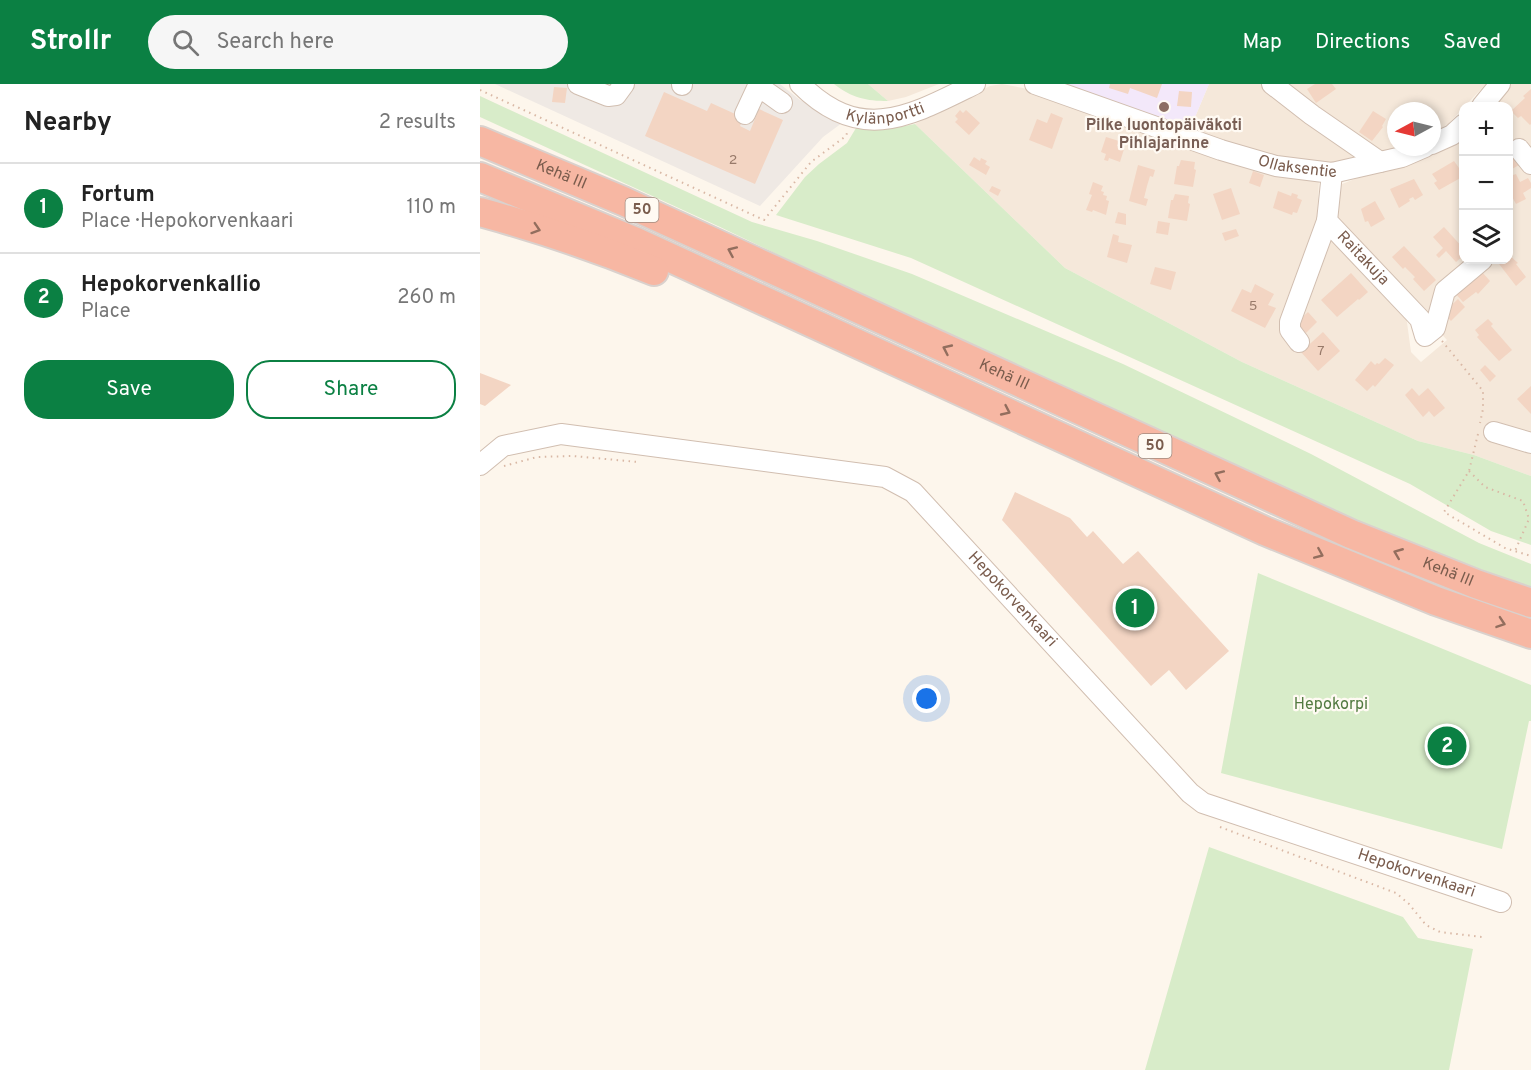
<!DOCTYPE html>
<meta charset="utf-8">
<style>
:root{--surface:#fff;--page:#f6f6f6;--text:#222;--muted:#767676;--line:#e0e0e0;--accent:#0b8043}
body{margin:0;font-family:Overpass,sans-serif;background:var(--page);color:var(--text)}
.controls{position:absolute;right:18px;top:18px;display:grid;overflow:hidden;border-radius:12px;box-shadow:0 3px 9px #0003}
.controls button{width:54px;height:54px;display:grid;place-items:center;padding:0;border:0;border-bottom:2px solid var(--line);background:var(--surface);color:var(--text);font:30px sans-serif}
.compass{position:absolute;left:907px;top:18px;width:54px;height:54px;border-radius:50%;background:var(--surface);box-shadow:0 3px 9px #0003;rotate:263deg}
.you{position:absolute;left:447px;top:615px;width:21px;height:21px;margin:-15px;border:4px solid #fff;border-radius:50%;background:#1a73e8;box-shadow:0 0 0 9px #1a73e833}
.badge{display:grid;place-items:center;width:39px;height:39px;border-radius:50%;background:var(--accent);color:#fff;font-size:20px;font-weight:700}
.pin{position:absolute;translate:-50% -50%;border:3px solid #fff;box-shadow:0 2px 6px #0006}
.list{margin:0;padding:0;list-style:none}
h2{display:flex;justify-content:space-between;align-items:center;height:78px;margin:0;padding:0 24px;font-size:26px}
h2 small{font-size:20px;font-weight:400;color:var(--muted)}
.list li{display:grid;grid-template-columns:39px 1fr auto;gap:18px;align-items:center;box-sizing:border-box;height:90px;padding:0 24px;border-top:2px solid var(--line)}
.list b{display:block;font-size:22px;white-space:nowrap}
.list p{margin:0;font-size:20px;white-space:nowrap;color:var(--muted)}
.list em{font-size:20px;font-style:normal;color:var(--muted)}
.actions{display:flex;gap:12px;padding:18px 24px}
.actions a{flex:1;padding:14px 0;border:2px solid var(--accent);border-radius:24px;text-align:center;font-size:21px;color:var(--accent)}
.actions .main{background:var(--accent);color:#fff}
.icon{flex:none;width:33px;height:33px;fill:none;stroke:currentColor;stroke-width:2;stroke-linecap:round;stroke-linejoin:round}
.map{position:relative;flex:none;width:1051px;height:986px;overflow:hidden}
header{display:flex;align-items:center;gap:36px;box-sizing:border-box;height:84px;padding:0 30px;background:var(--accent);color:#fff}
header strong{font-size:28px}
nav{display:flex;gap:33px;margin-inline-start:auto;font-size:21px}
.search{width:420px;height:54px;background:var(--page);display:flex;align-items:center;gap:15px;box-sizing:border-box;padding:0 21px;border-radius:33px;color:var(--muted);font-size:22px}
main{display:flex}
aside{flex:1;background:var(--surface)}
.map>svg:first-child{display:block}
.residential{fill:#f5e8da}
.industrial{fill:#efe9e4}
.education{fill:#f3e8fa}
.green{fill:#d8ecc9}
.building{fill:#f3d5c3}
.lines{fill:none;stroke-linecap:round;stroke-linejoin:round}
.minor-casing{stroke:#d1beb0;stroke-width:22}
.highway-casing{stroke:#dad1cd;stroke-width:32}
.path{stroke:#d9b8a5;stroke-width:2;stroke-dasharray:1.5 4.5;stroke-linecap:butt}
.minor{stroke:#fff;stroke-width:20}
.highway{stroke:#f7b7a3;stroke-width:28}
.oneway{stroke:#936e5e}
.education-dot{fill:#8d6e63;stroke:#fffaf3;stroke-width:2}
.labels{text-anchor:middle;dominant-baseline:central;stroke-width:4.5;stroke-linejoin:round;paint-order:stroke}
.number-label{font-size:14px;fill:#987a6a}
.shield{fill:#fffaf3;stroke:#a28b7f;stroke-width:1.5}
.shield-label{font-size:15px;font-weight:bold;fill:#7a5c4d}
.street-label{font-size:16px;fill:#7a5c4d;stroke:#fffaf3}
.education-label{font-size:16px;font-weight:bold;fill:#785e54;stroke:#fffaf3}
.park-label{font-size:16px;fill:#537a41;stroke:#fffaf3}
</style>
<header>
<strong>Strollr</strong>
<div class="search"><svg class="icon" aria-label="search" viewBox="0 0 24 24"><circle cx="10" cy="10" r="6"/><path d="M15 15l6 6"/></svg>Search here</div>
<nav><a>Map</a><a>Directions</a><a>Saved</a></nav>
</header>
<main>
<aside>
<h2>Nearby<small>2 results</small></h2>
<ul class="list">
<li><span class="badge">1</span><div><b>Fortum</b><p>Place · Hepokorvenkaari</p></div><em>110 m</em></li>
<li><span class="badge">2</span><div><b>Hepokorvenkallio</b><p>Place</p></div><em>260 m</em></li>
</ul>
<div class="actions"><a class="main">Save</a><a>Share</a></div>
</aside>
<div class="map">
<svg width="1051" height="986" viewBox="0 0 1051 986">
<rect width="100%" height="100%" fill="#fdf6ec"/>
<g class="residential">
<path d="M388 0H459L426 13 408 17Z"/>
<path d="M522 0 543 4 740 74 839 96 837 134 926 231 931 268 941 278 967 256 855 135 858 105 862 100 880 93 926 81 983 52 984 176H1028V22H1012L1031 0H1051V392L994 371 938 357 762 278 585 184 435 40 510 2Z"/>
<path d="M729 0H1006L968 40 952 50V27H916V63H925L878 75 846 79 798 74 710 45Z"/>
</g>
<path class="industrial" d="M15 0H300L320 16 362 39 343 53 280 122Z"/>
<path class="education" d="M586 0H729L710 45Z"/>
<g class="green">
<path d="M354 0H388L408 17C386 17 372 14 354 0Z"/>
<path d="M0 12 272 138 337 157 432 190 643 280 831 370 999 459 1051 480V504L936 461 854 427 405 222 240 143 0 33Z"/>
<path d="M435 40 585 184 762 278 938 357 994 371 1051 392V461L1011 447 930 400 431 174 296 131 325 93 339 80 367 59 376 44 409 45Z"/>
<path d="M778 489 1051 601V637H1049L1022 765 741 689Z"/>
<path d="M729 763 923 833 938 854 993 865 969 986H665Z"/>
</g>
<g class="building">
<path d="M630 0H682L677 14 650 4 648 10 629 4Z"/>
<path d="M835 0H852L856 5 836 19 827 5Z"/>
<path d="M74 3 87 4 85 19 72 18Z"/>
<path d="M1051 5V40L1050 41 1041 32 1038 34 1031 27 1045 14 1043 12Z"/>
<path d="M699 7 712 8 711 23 697 22Z"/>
<path d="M184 8 227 27 231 19 264 34 260 42 270 47 279 25 303 36 275 100 165 52Z"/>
<path d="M480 26 483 29 486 26 500 39 489 51 475 38 478 35 475 32Z"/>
<path d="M893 27 906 35 902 42 903 43 892 57 879 48Z"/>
<path d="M571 29 583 34 572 65 549 56 557 35 567 39Z"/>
<path d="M626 53 639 57 637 62 644 65 640 78 629 74 628 77 624 76 626 70 621 68Z"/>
<path d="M1036 71 1041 80 1030 86 1033 91 1036 90 1040 98 1048 94 1051 99V104L1043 109 1046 115 1036 120 1030 109 1028 110V75Z"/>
<path d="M494 73 500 77 501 74 507 77 505 80 510 83 506 91 489 81Z"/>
<path d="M701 76 715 78 714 85 716 86 713 103 694 100 697 82H699Z"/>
<path d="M974 77 979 84 981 83 984 92 959 106 954 99 957 97 952 90Z"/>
<path d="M658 81 675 86 673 93 670 92 667 102 664 114 668 115 666 122 649 117Z"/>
<path d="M773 87 784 91 780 103 769 99Z"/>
<path d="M934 95 943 111 935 116 933 113 929 115 930 117 919 124 910 105Z"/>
<path d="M613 98 623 102 621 107 624 108 623 111 627 112 626 116 629 117 626 131 613 126 612 128 606 126 612 111 609 110Z"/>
<path d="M512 102 521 106 518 112 509 107Z"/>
<path d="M751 104 760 130 742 136 733 110Z"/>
<path d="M798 107 811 112 812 109 818 111 817 114 822 116 817 129 813 128 812 131 793 124Z"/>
<path d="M695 110 709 112 708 119 710 120 707 137 688 134 691 116H693Z"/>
<path d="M895 117 905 135 891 143 888 137 885 138 881 125Z"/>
<path d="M638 128 646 130V141L635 139Z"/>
<path d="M678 137 690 139 688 151 676 149Z"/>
<path d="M964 143 984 165V171L976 178 966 167 959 174 956 171 963 164 953 153Z"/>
<path d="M756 145 759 152 745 157 742 149Z"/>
<path d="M633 150 639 152 638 158 652 161 647 179 627 173Z"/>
<path d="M924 162 956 196 944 207 933 195 935 193 925 183 923 185 912 173Z"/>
<path d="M1028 170 1038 179 1036 180 1046 193 1036 202 1016 176H1028Z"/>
<path d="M675 183 696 188 691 206 670 200Z"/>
<path d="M1002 188 1010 197 998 210 996 208 983 218 975 209Z"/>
<path d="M871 189 888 208 879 216 878 215 857 233 841 216Z"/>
<path d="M775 200 794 210 788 221 796 224 785 244 751 227 762 205 771 209Z"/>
<path d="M978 215 985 223 971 237 963 229Z"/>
<path d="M828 228 837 238 826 249 817 238Z"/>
<path d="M1008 235 1013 240 1011 242 1032 266 1019 277 997 253 999 251 995 246Z"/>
<path d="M843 248 860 267 838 287 821 268Z"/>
<path d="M905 274 914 281 895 303 893 301 887 307 875 296 891 277 895 281 897 279 899 280Z"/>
<path d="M1005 281 1016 292 1010 298 1000 286Z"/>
<path d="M0 289 31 301 5 322 0 320Z"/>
<path d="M1051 302V330L1037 315Z"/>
<path d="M932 304 939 312 948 304 965 324 954 333 949 327 943 333 925 311Z"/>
<path d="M535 408 590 434 607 453 613 447 643 480 658 467 749 567 706 606 689 586 671 602 522 436Z"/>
</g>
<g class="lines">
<defs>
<g id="minor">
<path d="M98 0 128 12 136 11 144 0"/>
<path id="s1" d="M320 0C381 61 430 32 495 0"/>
<path id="s2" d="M555 0 741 66 796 82 852 89 922 73 945 63"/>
<path d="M792 0 832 31 900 78"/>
<path d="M202 1V0"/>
<path d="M1002 22 1020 0"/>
<path d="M265 30 278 2 302 19"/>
<path d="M952 60 972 51 984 40"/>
<path d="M1039 65 1051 80"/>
<path id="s3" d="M852 89 847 137 940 235 945 252 955 244 965 207 1002 176"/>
<path d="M819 258 810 246V238L847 137"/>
<path d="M1014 348 1051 359"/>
<path id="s4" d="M0 381 23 362 81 350 405 393 433 408 710 709 723 719 1021 818"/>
</g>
<g id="highway">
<path id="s5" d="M0 57 143 117 871 450 996 500 1051 519"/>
<path d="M0 93 156 158 785 447 956 517 1051 550"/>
<path d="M0 128C59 144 118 164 174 187"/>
</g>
</defs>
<use href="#minor" class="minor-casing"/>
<use href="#highway" class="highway-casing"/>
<g class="path">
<path d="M0 6 284 136 331 78 366 52 367 49"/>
<path d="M962 257 1003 307V325L1000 339"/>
<path d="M998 350 989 387 964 428 1025 464 1051 472"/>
<path d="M24 382 57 373 93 372 158 378"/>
<path d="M989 387 1005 403 1043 417 1049 435 1035 467"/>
<path d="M740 743 916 809 929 820 946 841 960 848 1002 853"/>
</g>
<use href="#minor" class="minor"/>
<use href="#highway" class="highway"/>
</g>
<defs><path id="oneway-chevron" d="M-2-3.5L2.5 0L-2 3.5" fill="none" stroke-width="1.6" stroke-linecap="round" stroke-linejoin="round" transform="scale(1.5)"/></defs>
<g class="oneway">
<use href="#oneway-chevron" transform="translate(56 145) rotate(18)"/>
<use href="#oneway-chevron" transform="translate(252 167) rotate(-156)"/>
<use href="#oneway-chevron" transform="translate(467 265) rotate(-155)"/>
<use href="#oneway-chevron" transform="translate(526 327) rotate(25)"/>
<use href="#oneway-chevron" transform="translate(739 391) rotate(-156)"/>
<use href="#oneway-chevron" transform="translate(918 469) rotate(-158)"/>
<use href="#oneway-chevron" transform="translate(839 470) rotate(23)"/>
<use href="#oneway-chevron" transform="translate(1021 539) rotate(19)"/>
</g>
<circle class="education-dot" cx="684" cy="23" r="6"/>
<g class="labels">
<g class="number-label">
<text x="253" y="76">2</text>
<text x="773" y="222">5</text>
<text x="841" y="267">7</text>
</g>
<g class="shield">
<rect x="145.5" y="114" width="33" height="24" rx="4.5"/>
<rect x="658.5" y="350" width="33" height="24" rx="4.5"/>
</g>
<g class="shield-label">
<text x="162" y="126">50</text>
<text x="675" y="362">50</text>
</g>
<g class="street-label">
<text stroke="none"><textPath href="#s1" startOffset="96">Kylänportti</textPath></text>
<text stroke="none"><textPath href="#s2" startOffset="276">Ollaksentie</textPath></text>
<text stroke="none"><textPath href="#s5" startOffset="88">Kehä III</textPath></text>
<text stroke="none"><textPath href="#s3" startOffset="100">Raitakuja</textPath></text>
<text stroke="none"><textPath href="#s5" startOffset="574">Kehä III</textPath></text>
<text stroke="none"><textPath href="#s5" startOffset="1060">Kehä III</textPath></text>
<text stroke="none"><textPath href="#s4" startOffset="594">Hepokorvenkaari</textPath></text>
<text stroke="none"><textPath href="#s4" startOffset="1098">Hepokorvenkaari</textPath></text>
</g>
<g class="education-label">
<text x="684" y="42">Pilke luontopäiväkoti<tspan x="684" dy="18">Pihlajarinne</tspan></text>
</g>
<g class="park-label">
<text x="851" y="621">Hepokorpi</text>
</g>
</g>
</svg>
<div class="controls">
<button>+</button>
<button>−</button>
<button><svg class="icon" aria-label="layers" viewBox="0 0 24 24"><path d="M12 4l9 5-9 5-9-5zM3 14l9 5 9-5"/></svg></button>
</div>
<svg class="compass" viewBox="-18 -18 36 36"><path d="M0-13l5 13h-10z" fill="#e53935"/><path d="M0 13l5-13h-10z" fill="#767676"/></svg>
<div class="you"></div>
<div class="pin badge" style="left:655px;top:524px">1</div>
<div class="pin badge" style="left:967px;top:662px">2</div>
</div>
</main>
